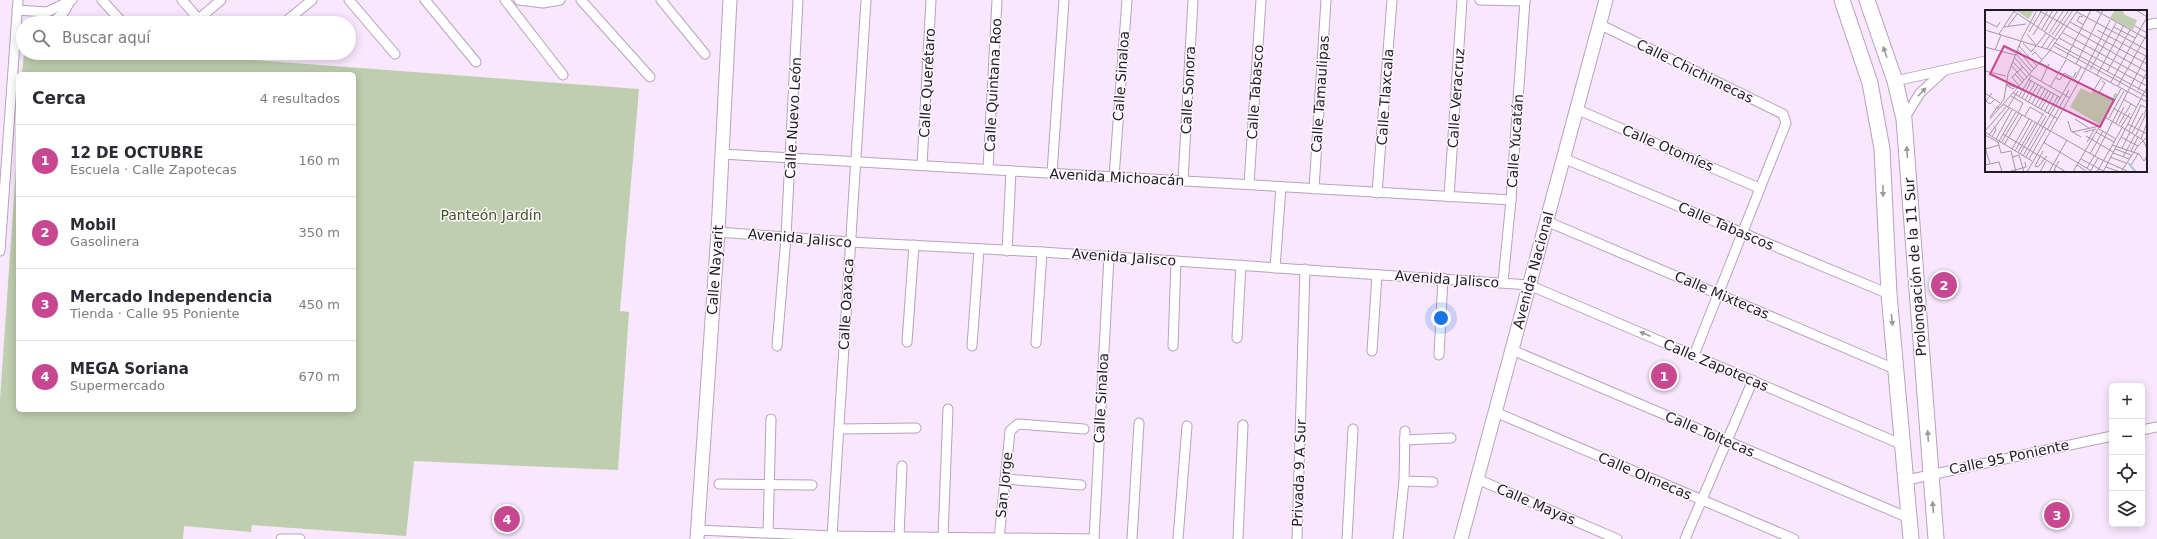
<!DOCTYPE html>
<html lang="es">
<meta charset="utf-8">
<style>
:root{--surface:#fff;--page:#f7f7f7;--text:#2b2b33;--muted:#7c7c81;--line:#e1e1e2;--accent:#c74791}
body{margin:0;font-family:"DejaVu Sans",sans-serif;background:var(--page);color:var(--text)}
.controls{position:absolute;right:12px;bottom:12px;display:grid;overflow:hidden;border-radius:6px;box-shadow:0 2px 10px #0003}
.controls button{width:36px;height:36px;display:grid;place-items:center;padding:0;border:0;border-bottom:1px solid var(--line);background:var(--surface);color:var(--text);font:20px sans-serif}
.you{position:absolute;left:1441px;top:318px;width:14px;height:14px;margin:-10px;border:3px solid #fff;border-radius:50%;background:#1a73e8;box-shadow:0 0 0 6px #1a73e833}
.badge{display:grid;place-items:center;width:26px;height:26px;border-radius:50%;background:var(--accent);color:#fff;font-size:13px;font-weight:700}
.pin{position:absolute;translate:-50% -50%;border:2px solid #fff;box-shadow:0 1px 4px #0006}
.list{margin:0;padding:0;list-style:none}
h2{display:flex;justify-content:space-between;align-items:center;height:52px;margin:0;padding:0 16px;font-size:17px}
h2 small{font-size:13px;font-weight:400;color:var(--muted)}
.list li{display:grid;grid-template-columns:26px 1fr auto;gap:12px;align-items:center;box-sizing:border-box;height:72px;padding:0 16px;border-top:1px solid var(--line)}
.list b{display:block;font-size:15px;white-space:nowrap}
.list p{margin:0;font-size:13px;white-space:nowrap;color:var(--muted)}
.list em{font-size:13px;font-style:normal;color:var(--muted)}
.icon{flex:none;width:22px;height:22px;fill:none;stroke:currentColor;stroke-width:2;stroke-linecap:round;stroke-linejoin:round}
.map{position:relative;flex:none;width:2157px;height:539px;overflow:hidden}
.search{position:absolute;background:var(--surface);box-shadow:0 2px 10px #0003;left:16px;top:16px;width:340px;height:44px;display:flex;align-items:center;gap:10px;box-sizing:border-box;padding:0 14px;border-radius:22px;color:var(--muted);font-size:15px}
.panel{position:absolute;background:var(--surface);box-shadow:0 2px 10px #0003;left:16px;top:72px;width:340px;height:340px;border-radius:6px}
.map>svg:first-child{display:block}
.green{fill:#beceae}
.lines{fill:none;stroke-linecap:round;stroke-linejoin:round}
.street-casing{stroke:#b7a3bd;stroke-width:11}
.secondary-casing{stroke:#b7a3bd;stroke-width:15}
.primary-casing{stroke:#b7a3bd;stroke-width:17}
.street{stroke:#fff;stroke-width:9}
.secondary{stroke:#fff;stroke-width:13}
.primary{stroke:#fff;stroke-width:15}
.oneway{fill:#9b989c}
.labels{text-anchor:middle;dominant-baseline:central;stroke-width:3;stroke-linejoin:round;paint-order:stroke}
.street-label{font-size:14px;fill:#211923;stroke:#fef9ff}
.park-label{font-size:14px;fill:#3f5522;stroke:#fef9ff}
.inset-river{fill:none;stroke:#a4cde0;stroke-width:2}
.inset-road{fill:none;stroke:#a295a6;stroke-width:1}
.view{fill:#c74791;fill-opacity:0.15;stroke:#c74791;stroke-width:2}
.inset-edge{fill:none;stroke:#211923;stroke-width:2}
</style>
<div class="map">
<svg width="2157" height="539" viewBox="0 0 2157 539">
<rect width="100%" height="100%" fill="#f8e7fd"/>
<path class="green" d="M24 53H160L639 89 620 311 629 312 618 470 414 461 406 536 252 525 251 532 184 526 183 539H0V400L18 139V410H354V74H22Z"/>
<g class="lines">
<defs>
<g id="street">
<path d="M102 0 123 23"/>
<path d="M182 0 202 23"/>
<path d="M349 0 395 54"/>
<path d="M425 0 476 62"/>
<path d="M505 0 563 75"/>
<path d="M519 0 543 3 560 0"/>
<path d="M581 0 650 77"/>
<path d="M661 0 705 54"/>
<path d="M1480 0 1525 1"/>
<path d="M17 10 47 12 72 0"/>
<path d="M52 23 64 12 69 3"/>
<path d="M194 23 221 0"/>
<path d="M284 23 312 0"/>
<path d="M1599 24 1783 114 1786 123 1694 355"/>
<path d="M2146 25 2157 23"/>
<path d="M1895 81 1986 61"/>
<path d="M1576 109 1759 188"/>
<path d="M1904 119 1920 93 1944 71"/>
<path d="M722 154 1511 200"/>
<path d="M1563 158 1889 294"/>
<path d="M922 165 931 0"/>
<path d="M988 169 997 0"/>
<path d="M1052 173 1064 0"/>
<path d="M1114 177 1127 0"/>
<path d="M1183 181 1193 0"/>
<path d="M1249 184 1261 0"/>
<path d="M1314 189 1326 0"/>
<path d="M1377 193 1392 0"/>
<path d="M1449 197 1462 0"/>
<path d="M1546 221 1897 370"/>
<path d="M718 232 850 242 1042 252 1529 285 1903 445"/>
<path d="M0 251 18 0"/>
<path d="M1007 251 1011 171"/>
<path d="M1275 268 1281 187"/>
<path d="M1503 282 1511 200 1525 0"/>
<path d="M1237 338 1241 265"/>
<path d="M907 342 914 245"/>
<path d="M1036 343 1042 252"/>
<path d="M777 346 786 237 798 0"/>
<path d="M972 346 979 249"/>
<path d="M1173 346 1176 261"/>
<path d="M1512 350 1909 518"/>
<path d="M1372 351 1377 275"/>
<path d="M1439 355 1443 278"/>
<path d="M1495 412 1794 539"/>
<path d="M839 429 916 428"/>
<path d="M2142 430 2157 427"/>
<path d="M1404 440 1451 438"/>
<path d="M1005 479 1081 485"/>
<path d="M1477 479 1617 539"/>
<path d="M1907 480 2112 436"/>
<path d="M1404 481 1433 482"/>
<path d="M719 484 812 485"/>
<path d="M698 530 832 536 1094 539"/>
<path d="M768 533 771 419"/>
<path d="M832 536 866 0"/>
<path d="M899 537 902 466"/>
<path d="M943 537 948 409"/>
<path d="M281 539H300"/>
<path d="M999 539 1010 431 1018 424 1084 429"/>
<path d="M1094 539 1109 256"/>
<path d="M1132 539 1139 423"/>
<path d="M1178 539 1187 426"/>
<path d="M1238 539 1243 425"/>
<path d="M1297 539 1305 269"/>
<path d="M1347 539 1353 429"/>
<path d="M1398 539 1404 481 1405 431"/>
<path d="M1685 539 1753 380"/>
</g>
<g id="secondary">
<path d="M697 539 718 232 730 0"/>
<path d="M1461 539 1606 0"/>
</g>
<g id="primary">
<path d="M1842 0 1870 83 1882 149 1889 294 1911 539"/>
<path d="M1867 0 1895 81 1904 119 1936 539"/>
</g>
</defs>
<use href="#street" class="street-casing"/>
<use href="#secondary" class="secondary-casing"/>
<use href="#primary" class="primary-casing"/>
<use href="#street" class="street"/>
<use href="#secondary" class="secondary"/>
<use href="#primary" class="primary"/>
</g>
<defs><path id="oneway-solid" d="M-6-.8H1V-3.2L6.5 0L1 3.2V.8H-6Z"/></defs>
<g class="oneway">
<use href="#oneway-solid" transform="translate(1885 52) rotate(-109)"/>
<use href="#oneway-solid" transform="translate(1922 92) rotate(-46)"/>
<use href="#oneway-solid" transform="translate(1907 152) rotate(-94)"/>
<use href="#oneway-solid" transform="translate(1883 191) rotate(89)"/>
<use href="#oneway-solid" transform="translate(1892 320) rotate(84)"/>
<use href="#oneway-solid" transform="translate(1645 334) rotate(-157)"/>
<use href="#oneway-solid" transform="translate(1928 436) rotate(-94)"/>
<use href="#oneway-solid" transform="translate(1933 507) rotate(-94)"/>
</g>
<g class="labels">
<g class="street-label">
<text transform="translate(1695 71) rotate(26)">Calle Chichimecas</text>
<text transform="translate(1121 76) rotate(-86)">Calle Sinaloa</text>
<text transform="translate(927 83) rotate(-87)">Calle Querétaro</text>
<text transform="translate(993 85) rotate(-87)">Calle Quintana Roo</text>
<text transform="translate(1188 90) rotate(-87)">Calle Sonora</text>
<text transform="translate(1255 92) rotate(-86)">Calle Tabasco</text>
<text transform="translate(1320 94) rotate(-86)">Calle Tamaulipas</text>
<text transform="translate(1385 97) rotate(-86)">Calle Tlaxcala</text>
<text transform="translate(1456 98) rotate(-86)">Calle Veracruz</text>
<text transform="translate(793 118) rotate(-87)">Calle Nuevo León</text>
<text transform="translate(1515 141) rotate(-86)">Calle Yucatán</text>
<text transform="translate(1668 148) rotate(23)">Calle Otomíes</text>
<text transform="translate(1117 177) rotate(3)">Avenida Michoacán</text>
<text transform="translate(1726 226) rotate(23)">Calle Tabascos</text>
<text transform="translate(800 238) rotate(5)">Avenida Jalisco</text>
<text transform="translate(1124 257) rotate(4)">Avenida Jalisco</text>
<text transform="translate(1915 267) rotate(-94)">Prolongación de la 11 Sur</text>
<text transform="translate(715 270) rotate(-86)">Calle Nayarit</text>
<text transform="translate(1533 270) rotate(-75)">Avenida Nacional</text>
<text transform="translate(1447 279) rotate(4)">Avenida Jalisco</text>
<text transform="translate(1722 295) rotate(23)">Calle Mixtecas</text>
<text transform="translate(846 304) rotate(-87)">Calle Oaxaca</text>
<text transform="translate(1716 365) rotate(23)">Calle Zapotecas</text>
<text transform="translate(1101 398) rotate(-87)">Calle Sinaloa</text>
<text transform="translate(1710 434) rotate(23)">Calle Toltecas</text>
<text transform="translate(2009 457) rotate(-12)">Calle 95 Poniente</text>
<text transform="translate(1299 473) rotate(-88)">Privada 9 A Sur</text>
<text transform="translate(1645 476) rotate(23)">Calle Olmecas</text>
<text transform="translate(1004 485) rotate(-84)">San Jorge</text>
<text transform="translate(1536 504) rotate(23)">Calle Mayas</text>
</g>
<g class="park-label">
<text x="491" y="215">Panteón Jardín</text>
</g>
</g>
<g transform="translate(1985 10)">
<rect width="162" height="162" fill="#f8e7fd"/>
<path d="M30 0H49L44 9ZM130 0H137L140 5 152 10 148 20 125 8ZM96 78 106 83 108 80 127 88 130 83 133 84 115 115 85 97Z" fill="#beceae"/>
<path class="inset-river" d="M143 153 151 162"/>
<path class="inset-road" d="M27 0 72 30M53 0 162 62M110 0 162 29M151 0 162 7M92 2 162 40M98 7 95 6 92 11 99 15M0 11 12 17 15 12M85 12 162 54M23 16 32 4M150 16 162 23M19 17 41 14M129 17 150 28M57 19 68 0M0 20 65 40 162 92M112 20 161 46M60 21 73 0M44 22 57 0M64 23 79 0M78 23 162 69M14 24 29 1M42 24 51 35M48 25 63 0M67 25 84 0M70 27 88 0M74 28 162 76M38 33 46 42 51 36M70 33 162 83M52 35 61 23M34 36 52 56M69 36 162 87M0 37 30 45M57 37 65 25M62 39 69 28M10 40 16 25M33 40 49 59M31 44 47 62M47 45 50 42 57 50M29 47 45 65 85 88M81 48 106 0M28 52 42 67M55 53 93 73M91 54 118 0M26 55 39 70M105 60 131 13M0 61 21 66M122 62 145 20M30 64 38 73M112 65 139 15M71 68 75 70 79 63 88 68 91 62M116 68 109 80 114 83 120 73 117 71M43 69 76 88M56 71 64 54M89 71 96 57M126 72 162 7M21 75 28 79 30 77 21 74M34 76 27 67 38 57M133 76 162 24M65 77 81 50M153 80 161 64M0 83 15 93M7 83 1 91 5 94 10 89M28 83 73 109M26 86 38 93 33 103M34 86 46 66M37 88 46 71M138 89 151 97M40 90 50 73M43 92 53 75M18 94 113 148 144 162M47 94 56 77M155 95 162 98 159 104M50 96 60 79M23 97 33 81M53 98 63 81M128 98 146 108M12 99 19 89 23 64 37 28 52 0M56 99 66 82M60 101 69 84M31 102 14 131 47 151M63 103 73 86M40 106 45 97 59 105M5 107 13 96M120 107 158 130 162 139M124 108 139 81M5 109 63 43 93 0M90 109 104 118M83 111 86 121 96 127M131 113 139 97M134 114 146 94M143 114 162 124M136 117 145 103M114 119 131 129M62 120 84 80M0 121 22 96M144 121 156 95M0 122 14 131M87 122 115 116M99 122 111 119M111 122 129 132M147 123 158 103M18 124 81 162M0 125 13 132 16 143 26 141 31 162M4 125 24 98M151 125 161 104M101 126 128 142M7 127 11 120 9 116M136 127 153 136M11 129 27 100M156 129 162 113M58 132 108 162M102 132 109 120M16 133 34 103M19 135 37 105M127 135 154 144 159 151 162 146M0 137 5 154M137 138 145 122M0 139 14 135M27 139 44 109M130 139 146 145M30 141 47 111M58 141 50 156 53 157 62 146M146 141 153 127M33 142 50 113M128 143 144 149M35 144 58 104M105 144 118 121M38 146 61 106M110 146 162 44M27 147 34 145 39 162M41 147 86 69M125 147 141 153M138 147 150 125M44 149 61 119M96 149 120 162M0 155 14 152 17 162M92 155 102 162M146 155 153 144M121 157 135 162M102 158 109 146M106 160 113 148M71 161 69 160 74 151M23 162 41 157 40 152M42 162 97 66 125 10M55 162 61 151M64 162 82 130M88 162 136 79M112 162 137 118M118 162 162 77M136 162 152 137 162 127"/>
<path class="view" d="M19 36 129 90 115 117 5 64Z"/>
<rect width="162" height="162" class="inset-edge"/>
</g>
</svg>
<div class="controls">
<button>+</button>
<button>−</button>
<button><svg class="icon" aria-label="locate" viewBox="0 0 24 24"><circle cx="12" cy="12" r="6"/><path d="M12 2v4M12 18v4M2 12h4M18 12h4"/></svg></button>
<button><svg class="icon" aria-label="layers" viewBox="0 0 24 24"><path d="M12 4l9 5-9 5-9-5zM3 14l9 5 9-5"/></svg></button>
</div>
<div class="you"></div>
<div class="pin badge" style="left:1664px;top:376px">1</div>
<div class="pin badge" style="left:1944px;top:285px">2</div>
<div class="pin badge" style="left:2057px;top:515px">3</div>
<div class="pin badge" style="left:507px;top:519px">4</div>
<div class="search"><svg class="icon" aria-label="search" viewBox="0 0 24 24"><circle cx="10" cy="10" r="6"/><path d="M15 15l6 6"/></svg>Buscar aquí</div>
<section class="panel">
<h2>Cerca<small>4 resultados</small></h2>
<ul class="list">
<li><span class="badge">1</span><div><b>12 DE OCTUBRE</b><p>Escuela · Calle Zapotecas</p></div><em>160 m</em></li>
<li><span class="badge">2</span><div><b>Mobil</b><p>Gasolinera</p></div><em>350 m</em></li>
<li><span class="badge">3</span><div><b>Mercado Independencia</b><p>Tienda · Calle 95 Poniente</p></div><em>450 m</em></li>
<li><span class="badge">4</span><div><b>MEGA Soriana</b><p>Supermercado</p></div><em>670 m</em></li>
</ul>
</section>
</div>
